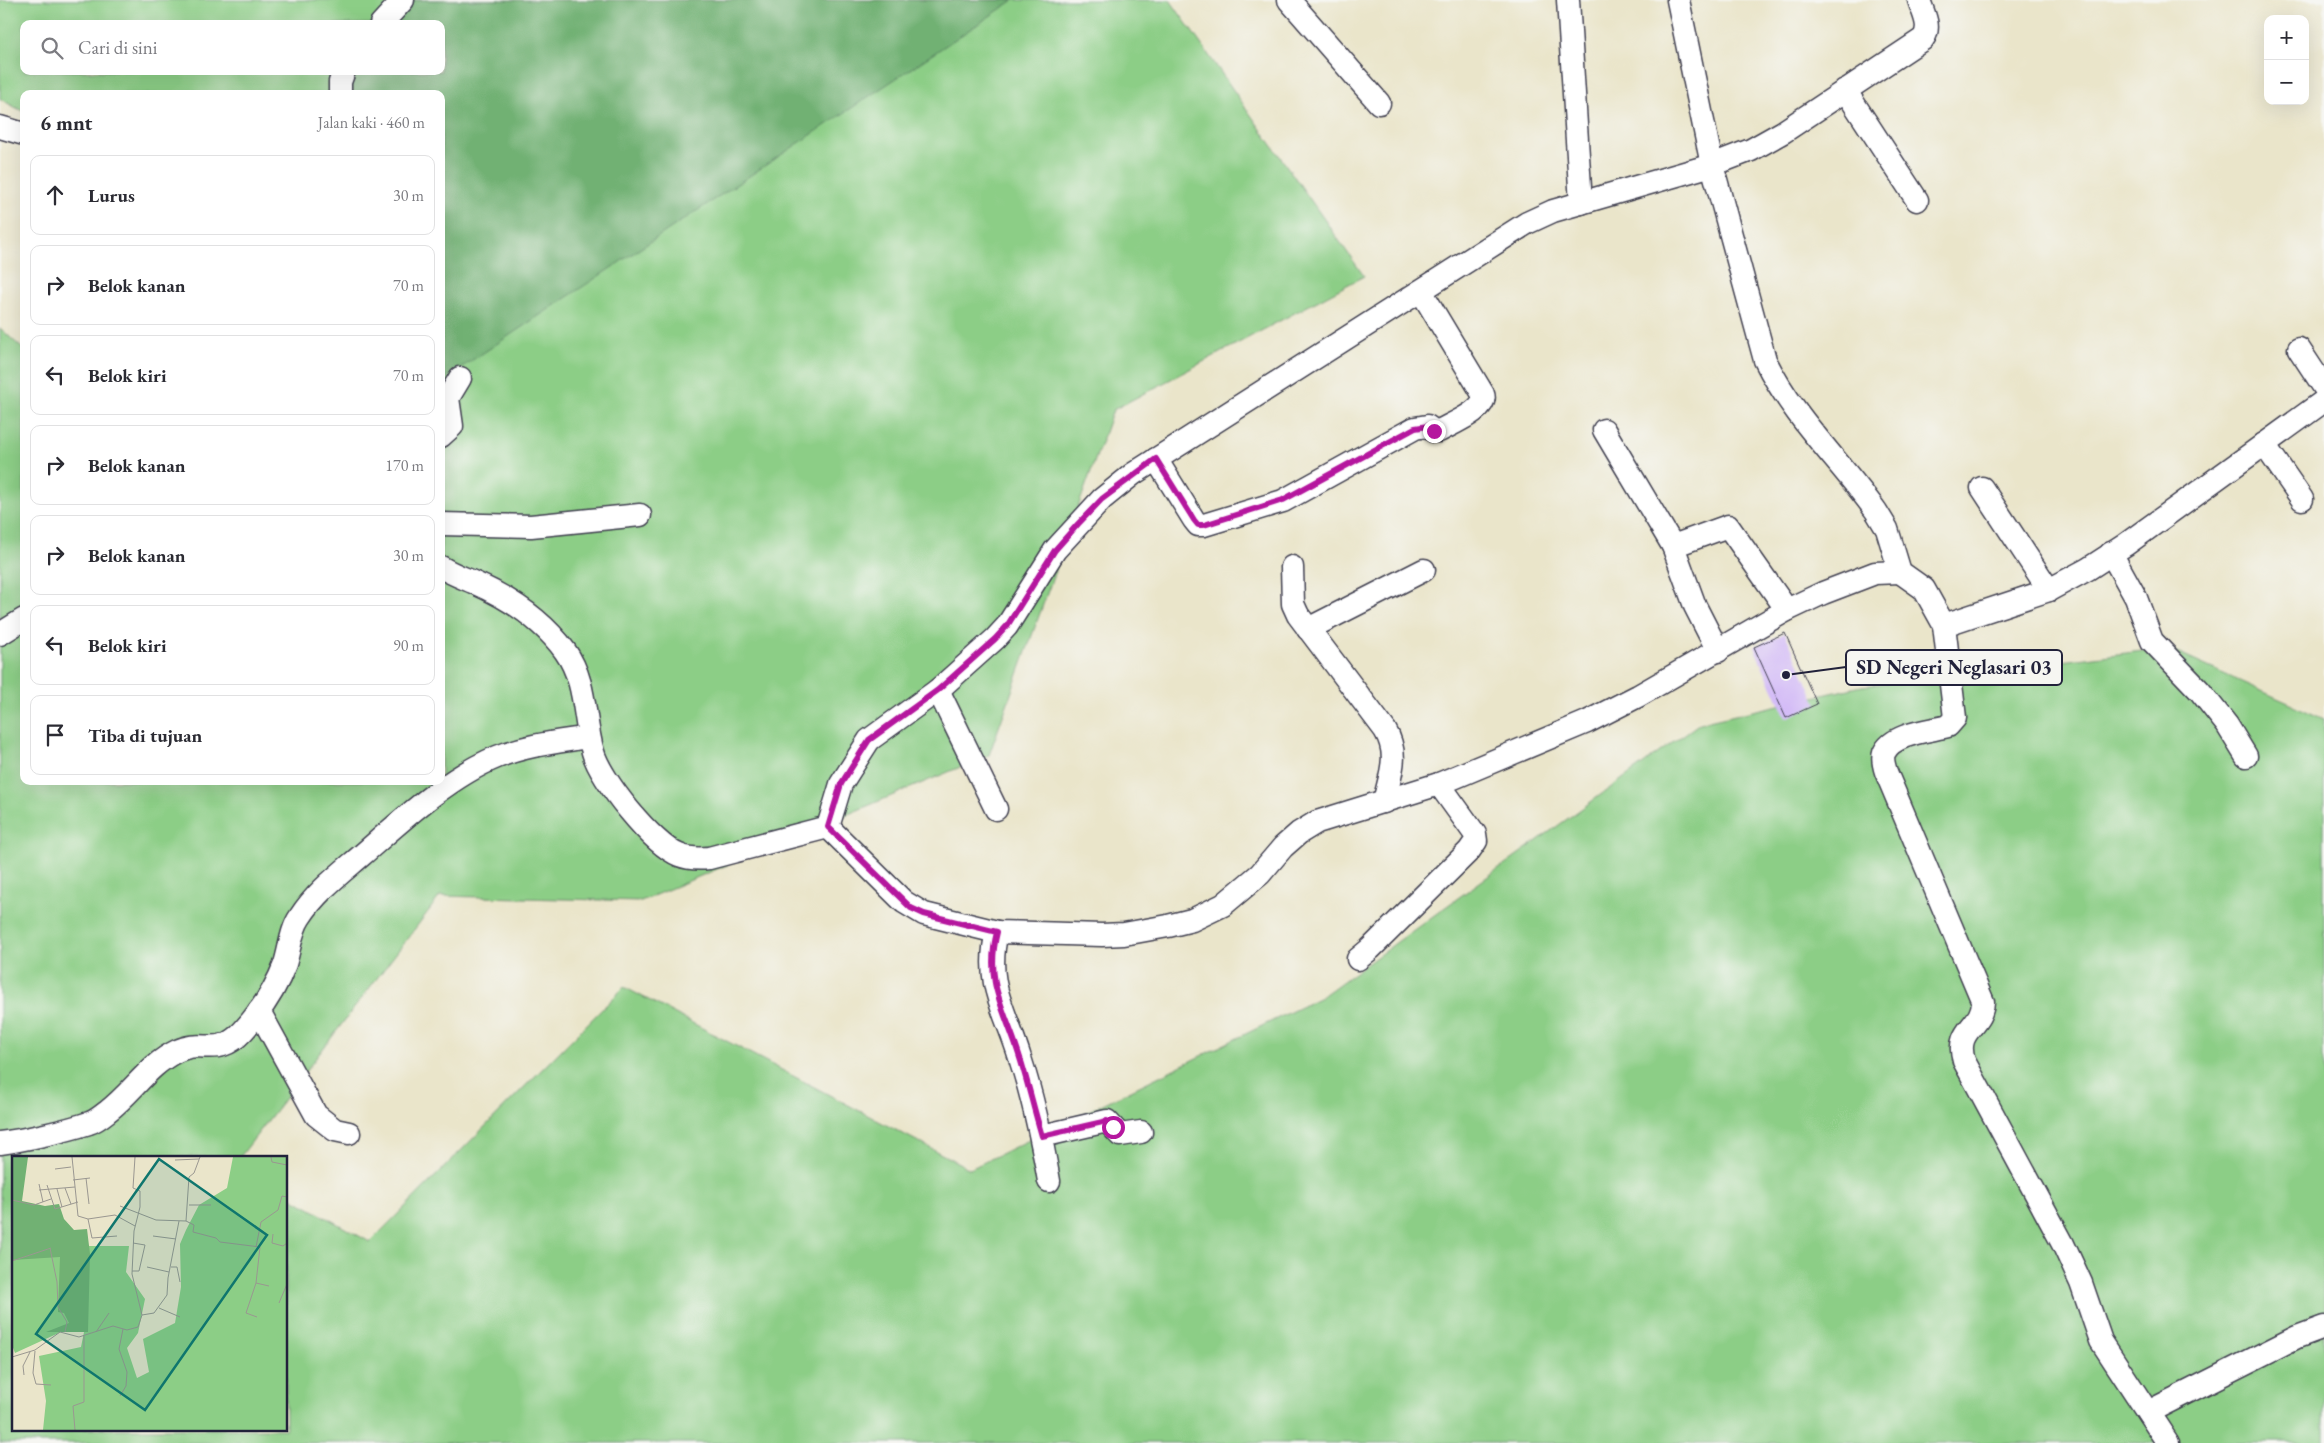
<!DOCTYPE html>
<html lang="id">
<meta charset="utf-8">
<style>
:root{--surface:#fff;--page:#f2f2f3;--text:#2b2b33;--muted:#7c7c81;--line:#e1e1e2}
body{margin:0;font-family:"EB Garamond",serif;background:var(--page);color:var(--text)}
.controls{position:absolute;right:15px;top:15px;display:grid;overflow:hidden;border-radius:10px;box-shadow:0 5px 20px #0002}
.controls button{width:45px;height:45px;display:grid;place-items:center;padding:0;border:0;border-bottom:1px solid var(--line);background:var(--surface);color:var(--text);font:25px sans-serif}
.stop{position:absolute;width:15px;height:15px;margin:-11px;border:4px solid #b5179e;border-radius:50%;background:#fff}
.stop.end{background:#b5179e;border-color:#fff;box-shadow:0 1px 5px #0008}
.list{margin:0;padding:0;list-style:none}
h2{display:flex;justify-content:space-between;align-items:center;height:65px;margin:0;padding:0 20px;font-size:21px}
h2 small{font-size:16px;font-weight:400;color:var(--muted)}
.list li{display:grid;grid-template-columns:32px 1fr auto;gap:15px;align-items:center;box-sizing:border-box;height:80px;margin:0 10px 10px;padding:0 10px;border:1px solid var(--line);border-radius:10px}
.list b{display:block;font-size:19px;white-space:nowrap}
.list em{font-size:16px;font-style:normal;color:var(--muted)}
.icon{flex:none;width:28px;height:28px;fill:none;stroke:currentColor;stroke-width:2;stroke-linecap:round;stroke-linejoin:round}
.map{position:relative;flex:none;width:2324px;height:1443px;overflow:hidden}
.search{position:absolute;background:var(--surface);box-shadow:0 5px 20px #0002;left:20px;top:20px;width:425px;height:55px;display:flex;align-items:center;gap:12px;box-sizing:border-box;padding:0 18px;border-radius:10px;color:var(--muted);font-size:19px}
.panel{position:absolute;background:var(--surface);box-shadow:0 5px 20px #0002;left:20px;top:90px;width:425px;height:695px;border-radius:10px}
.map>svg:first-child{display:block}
.green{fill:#8cce86;stroke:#577860;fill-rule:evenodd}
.forest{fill:#71b173;stroke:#4a6a57}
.building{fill:#ccaff8}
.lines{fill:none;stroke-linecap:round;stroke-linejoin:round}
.minor-casing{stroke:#403f50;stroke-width:25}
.minor{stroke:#fff;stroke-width:22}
.route{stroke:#b5179e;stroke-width:6}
.inset-road{fill:none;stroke:#9a9791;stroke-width:1}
.view{fill:#0f766e;fill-opacity:0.15;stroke:#0f766e;stroke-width:2.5}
.inset-edge{fill:none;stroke:#22223b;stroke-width:2.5}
.leader{fill:none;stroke:#22223b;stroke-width:2}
.callout-dot{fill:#22223b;stroke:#f6f6f2;stroke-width:2}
.callout{fill:#f6f6f2;stroke:#22223b;stroke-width:2}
.callout-label{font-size:20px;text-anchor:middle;font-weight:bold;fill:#22223b}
</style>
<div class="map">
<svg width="2324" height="1443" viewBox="0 0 2324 1443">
<rect width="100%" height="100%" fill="#f6f6f2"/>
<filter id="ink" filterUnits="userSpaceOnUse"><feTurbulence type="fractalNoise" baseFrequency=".02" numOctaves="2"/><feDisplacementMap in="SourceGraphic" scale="10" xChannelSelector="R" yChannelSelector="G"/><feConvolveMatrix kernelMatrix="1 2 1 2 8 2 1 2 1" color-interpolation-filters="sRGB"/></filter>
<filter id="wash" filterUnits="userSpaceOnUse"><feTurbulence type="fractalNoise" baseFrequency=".0096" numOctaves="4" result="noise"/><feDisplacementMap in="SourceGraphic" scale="20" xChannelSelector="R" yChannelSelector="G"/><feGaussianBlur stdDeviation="1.12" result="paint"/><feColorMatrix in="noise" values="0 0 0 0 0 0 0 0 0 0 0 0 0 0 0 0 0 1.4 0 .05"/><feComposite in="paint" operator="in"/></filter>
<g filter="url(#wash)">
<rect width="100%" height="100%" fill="#eae5ca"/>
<g class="green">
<path d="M0 0H501L436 94H24V112L0 99ZM24 24H441V71H24Z"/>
<path d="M899 0H1170L1364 276 1113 410 989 755 641 901 440 896 240 1157H14V1429H286V1195L370 1242 624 987 970 1169 1321 997 1700 723 1862 686 2166 648 2324 719V1443H0V328L24 350V781H441V343Z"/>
</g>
<path class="forest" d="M403 0H1014L441 381V94H351L339 71H441V24H370Z"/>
<g id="blocks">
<path class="building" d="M1785 633 1817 704 1786 718 1754 647Z"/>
</g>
</g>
<g filter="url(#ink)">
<use href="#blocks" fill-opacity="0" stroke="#403f50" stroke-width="1"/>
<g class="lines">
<defs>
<g id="minor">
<path d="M1289 0 1379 103"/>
<path d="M1568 0 1581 203"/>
<path d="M1678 0 1712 165 1765 360C1793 417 1839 460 1876 511L1887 529 1900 572 1924 589 1944 625 1955 718 1948 726C1930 731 1893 733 1884 753 1882 759 1884 766 1886 772L1983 1002C1982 1028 1954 1029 1964 1061L2063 1244 2081 1283 2101 1341 2168 1443"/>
<path d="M381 24 403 0"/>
<path d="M1845 90 1917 200"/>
<path d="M340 94V82L344 71"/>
<path d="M0 127 24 134"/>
<path d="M2299 349 2324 387"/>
<path d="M1604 430 1673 546 1695 606 1718 651"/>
<path d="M441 436 452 426 448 398 460 378"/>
<path d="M2264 444 2302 499"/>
<path d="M1156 459 1194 520 1198 525H1204L1283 501 1415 428 1427 426 1434 431H1439C1451 424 1489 409 1483 394L1421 291"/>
<path d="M1982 488 2049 590"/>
<path d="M441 524 531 526 640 515"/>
<path d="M1673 546 1728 526 1787 610"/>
<path d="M2111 553 2136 598 2152 641 2200 691 2227 725 2246 756"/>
<path d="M441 567C452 574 464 578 475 583 509 598 543 621 565 651 587 682 583 718 593 752 600 779 653 845 679 855 689 859 699 859 709 858L828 827 841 784 869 740 938 690 995 639 1007 626 1055 550 1102 499 1133 474 1527 223 1553 211 1712 165 1751 150 1783 132 1923 39C1932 27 1923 13 1919 0"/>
<path d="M1292 567 1293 604 1298 615 1385 730C1400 755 1390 775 1384 802"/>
<path d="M1944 625 2049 590 2088 569 2125 545 2324 401"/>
<path d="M1308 629 1424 570"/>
<path d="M0 634 24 619"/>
<path d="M938 690 996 809"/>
<path d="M828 827 904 902 924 914 997 932 1102 935 1124 934 1168 926 1192 920 1223 905 1260 874 1283 847 1299 833 1317 822 1439 784 1587 722 1638 696 1787 610 1823 593 1875 573 1900 572"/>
<path d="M997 932C984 984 1006 1011 1020 1058 1033 1098 1042 1140 1049 1181"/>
<path d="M1358 959 1370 949 1469 851 1476 841 1475 834 1439 784"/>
<path d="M259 1011 316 1115 335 1130 349 1133"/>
<path d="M1042 1136 1107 1121 1120 1135 1141 1132"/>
<path d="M0 1143C24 1140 65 1131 89 1123 96 1121 103 1115 108 1111 133 1092 148 1065 177 1051 203 1038 217 1059 243 1031 260 1012 276 988 285 964 290 948 291 930 300 917 316 892 340 874 362 855 401 821 448 777 497 757 526 745 558 742 589 737"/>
<path d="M2148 1412 2297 1337 2324 1327"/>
</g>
</defs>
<use href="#minor" class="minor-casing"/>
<use href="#minor" class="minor"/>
</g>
</g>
<g class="lines" filter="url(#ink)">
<path class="route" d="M1113 1127 1107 1121 1042 1136C1034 1110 1028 1083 1020 1058 1006 1011 984 984 997 932L924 914 911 908 828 827 841 784 869 740 938 690 995 639 1007 626 1055 550 1078 524 1102 499 1156 459 1194 520 1198 525H1204L1283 500 1415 428 1428 426 1434 431"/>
</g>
<g transform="translate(12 1156)">
<rect width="275" height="275" fill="#eae5ca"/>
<path d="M221 1H275V274H31L34 245 27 200 69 191 73 171 70 90H117L114 116 133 143 126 177 115 192 125 222 137 216 131 183 163 167 169 131 168 88 174 74 187 49 215 32ZM50 86 62 170 3 197 0 189V104Z" fill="#8cce86"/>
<path d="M0 1H16L10 45 33 50 47 48 52 63 62 74 75 73 78 98 76 176H34L57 167 52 157 46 156 48 101 0 104Z" fill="#71b173"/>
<path class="inset-road" d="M60 1 66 60 76 63 103 59 123 70M259 1 260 6 275 9M163 4 187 3M43 13 59 11M74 22 77 48M61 24 78 22M27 28 31 46M35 29 43 53 66 46M53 32 59 48M45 33 50 51M27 34 63 31M0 44 22 49 39 43M177 49H199M108 50 144 64 174 65 182 69 181 76 204 82 208 86 248 91 244 127 257 130M76 63 80 82 105 80M174 65 177 21 182 17 188 1M261 78 260 87 271 90 275 87M141 80 164 83M244 91 249 66 266 54 270 40 275 41M38 92 45 126 46 151 55 166 53 176M0 105 39 92M135 111 157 116M159 111H165L168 126M120 115H127L133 89 121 87M244 127 234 157 245 161M267 147 275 128M147 152 168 161M130 159 142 157 155 139 156 122 167 65M84 176 97 157M23 195 21 217 24 228 39 229M0 201 23 194 48 176 67 181 101 170 115 174 126 171 130 159 120 118 122 75 128 51V35L121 32 123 1M12 219 11 210 18 196M108 240 114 230 115 216 107 193 111 173M63 274 61 250 72 246V180"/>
<path class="view" d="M147 3 255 79 133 254 24 178Z"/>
<rect width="275" height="275" class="inset-edge"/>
</g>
<path class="leader" d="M1786 675L1846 667"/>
<circle class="callout-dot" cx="1786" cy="675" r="5"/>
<rect class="callout" x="1846" y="650" width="216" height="35" rx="5"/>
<g class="callout-label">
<text x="1954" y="674">SD Negeri Neglasari 03</text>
</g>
</svg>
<div class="controls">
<button>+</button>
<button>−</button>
</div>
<div class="stop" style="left:1113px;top:1127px"></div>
<div class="stop end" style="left:1434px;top:431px"></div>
<div class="search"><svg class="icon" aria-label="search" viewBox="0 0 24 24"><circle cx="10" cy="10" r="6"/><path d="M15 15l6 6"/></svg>Cari di sini</div>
<section class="panel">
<h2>6 mnt<small>Jalan kaki · 460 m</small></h2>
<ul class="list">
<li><svg class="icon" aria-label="ahead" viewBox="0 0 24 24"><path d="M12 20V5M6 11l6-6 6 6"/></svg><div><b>Lurus</b></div><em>30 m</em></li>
<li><svg class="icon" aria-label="right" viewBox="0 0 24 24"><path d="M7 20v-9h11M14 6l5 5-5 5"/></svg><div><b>Belok kanan</b></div><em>70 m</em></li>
<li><svg class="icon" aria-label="left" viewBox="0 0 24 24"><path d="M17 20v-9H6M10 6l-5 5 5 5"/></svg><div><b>Belok kiri</b></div><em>70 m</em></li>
<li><svg class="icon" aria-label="right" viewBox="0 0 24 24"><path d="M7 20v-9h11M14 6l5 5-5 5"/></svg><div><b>Belok kanan</b></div><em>170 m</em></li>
<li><svg class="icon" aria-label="right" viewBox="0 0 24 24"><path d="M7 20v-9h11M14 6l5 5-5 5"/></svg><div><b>Belok kanan</b></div><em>30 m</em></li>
<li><svg class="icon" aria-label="left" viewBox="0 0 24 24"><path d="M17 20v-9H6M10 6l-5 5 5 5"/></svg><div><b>Belok kiri</b></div><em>90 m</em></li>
<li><svg class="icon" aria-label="arrive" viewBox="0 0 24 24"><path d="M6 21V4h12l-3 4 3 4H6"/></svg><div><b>Tiba di tujuan</b></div></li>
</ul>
</section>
</div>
